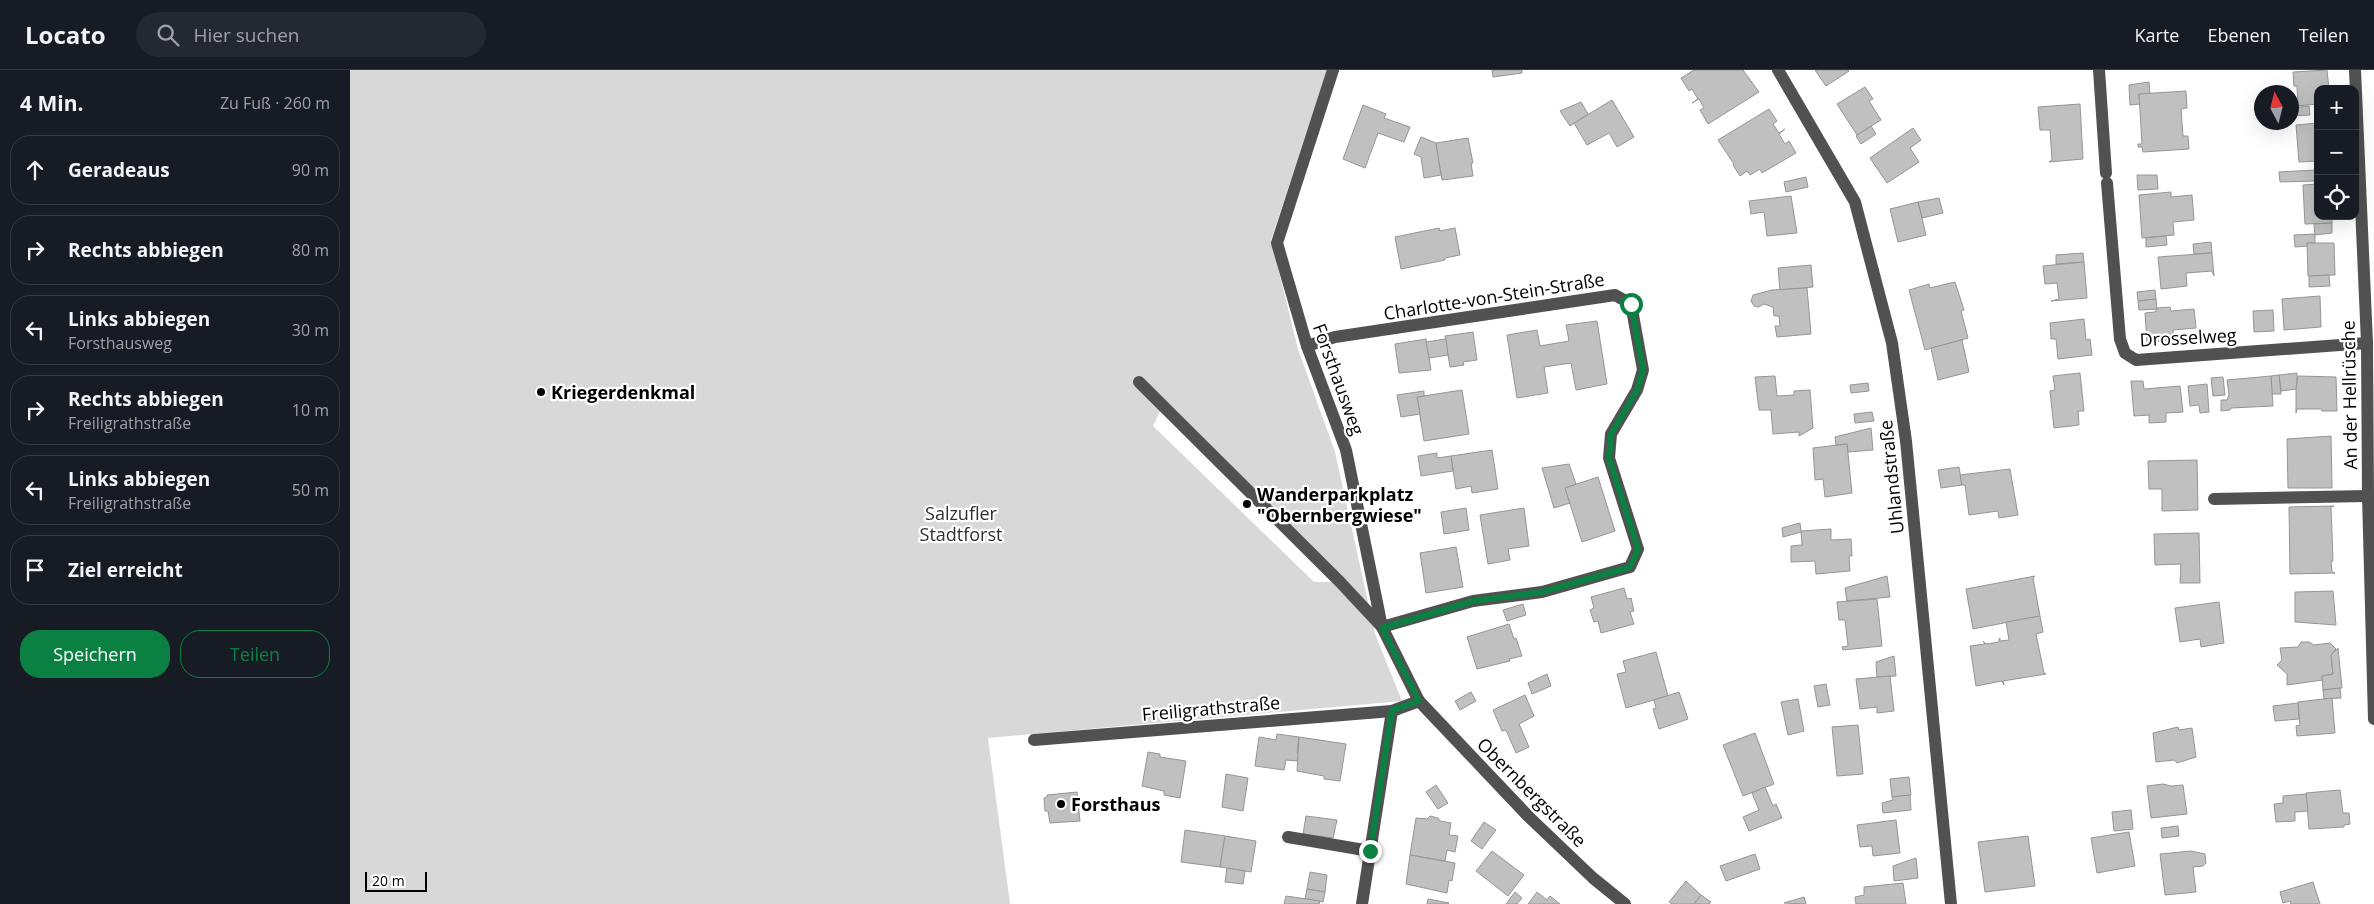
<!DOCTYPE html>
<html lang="de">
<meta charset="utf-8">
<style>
:root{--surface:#171b24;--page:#242831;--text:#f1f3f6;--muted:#9ea1a6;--line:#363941;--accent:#0b8043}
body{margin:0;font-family:"Open Sans",sans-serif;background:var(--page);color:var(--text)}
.controls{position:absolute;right:15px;top:15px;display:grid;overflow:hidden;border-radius:10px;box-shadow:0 5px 20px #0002}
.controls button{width:45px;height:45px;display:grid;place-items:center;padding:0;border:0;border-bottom:1px solid var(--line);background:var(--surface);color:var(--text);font:25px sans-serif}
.compass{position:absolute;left:1904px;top:15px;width:45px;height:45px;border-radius:50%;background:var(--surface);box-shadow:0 5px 20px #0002;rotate:353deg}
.scale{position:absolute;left:15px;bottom:12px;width:62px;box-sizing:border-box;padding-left:5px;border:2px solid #000;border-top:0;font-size:14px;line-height:18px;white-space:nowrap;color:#000;-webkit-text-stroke:4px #fff;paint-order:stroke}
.stop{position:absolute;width:15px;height:15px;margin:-11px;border:4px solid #0b8043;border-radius:50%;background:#fff}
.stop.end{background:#0b8043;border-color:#fff;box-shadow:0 1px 5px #0008}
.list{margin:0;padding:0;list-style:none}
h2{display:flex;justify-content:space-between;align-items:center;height:65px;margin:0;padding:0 20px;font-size:21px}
h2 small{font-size:16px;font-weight:400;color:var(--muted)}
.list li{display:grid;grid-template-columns:32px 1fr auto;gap:15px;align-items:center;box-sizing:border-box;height:70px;margin:0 10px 10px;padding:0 10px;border:1px solid var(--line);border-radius:20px}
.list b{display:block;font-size:19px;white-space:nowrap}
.list p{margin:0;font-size:16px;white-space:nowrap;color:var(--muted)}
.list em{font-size:16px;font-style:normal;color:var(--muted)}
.actions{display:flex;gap:10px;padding:15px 20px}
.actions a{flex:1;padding:11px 0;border:1px solid var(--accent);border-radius:20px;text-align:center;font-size:18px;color:var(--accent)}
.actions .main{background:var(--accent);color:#fff}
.icon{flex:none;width:28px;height:28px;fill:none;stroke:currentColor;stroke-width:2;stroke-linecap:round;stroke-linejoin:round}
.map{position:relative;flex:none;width:2024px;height:834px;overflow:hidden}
header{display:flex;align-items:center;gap:30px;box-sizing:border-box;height:70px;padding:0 25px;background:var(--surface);border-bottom:1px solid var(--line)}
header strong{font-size:24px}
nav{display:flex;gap:28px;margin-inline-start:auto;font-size:18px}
.search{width:350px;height:45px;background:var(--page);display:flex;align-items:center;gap:12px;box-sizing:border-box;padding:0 18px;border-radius:28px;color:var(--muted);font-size:19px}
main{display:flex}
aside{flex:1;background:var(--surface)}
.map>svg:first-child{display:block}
.green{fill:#d8d8d8;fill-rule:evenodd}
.building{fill:#c0c0c0;stroke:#959595}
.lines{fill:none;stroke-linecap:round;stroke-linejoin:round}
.minor{stroke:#515151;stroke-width:12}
.route{stroke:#0b8043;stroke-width:6}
.poi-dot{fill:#000;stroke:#fff;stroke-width:2}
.labels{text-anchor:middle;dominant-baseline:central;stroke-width:4.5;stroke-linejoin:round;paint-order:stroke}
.street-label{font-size:18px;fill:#000;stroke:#fff}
.poi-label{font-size:18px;font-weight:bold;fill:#000;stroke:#fff;text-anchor:start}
.park-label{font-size:18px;fill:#2f2f2f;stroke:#fff}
</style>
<header>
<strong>Locato</strong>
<div class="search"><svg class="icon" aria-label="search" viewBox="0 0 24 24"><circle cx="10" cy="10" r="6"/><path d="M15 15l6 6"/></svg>Hier suchen</div>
<nav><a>Karte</a><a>Ebenen</a><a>Teilen</a></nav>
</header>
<main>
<aside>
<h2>4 Min.<small>Zu Fuß · 260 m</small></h2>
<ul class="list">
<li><svg class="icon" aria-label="ahead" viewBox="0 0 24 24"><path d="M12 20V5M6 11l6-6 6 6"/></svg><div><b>Geradeaus</b></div><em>90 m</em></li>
<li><svg class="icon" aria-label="right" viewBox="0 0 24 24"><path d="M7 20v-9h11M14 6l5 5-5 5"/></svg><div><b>Rechts abbiegen</b></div><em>80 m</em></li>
<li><svg class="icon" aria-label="left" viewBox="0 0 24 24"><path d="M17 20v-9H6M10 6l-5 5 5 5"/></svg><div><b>Links abbiegen</b><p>Forsthausweg</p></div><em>30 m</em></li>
<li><svg class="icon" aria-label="right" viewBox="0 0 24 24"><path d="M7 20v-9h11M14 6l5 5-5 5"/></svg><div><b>Rechts abbiegen</b><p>Freiligrathstraße</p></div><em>10 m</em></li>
<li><svg class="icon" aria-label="left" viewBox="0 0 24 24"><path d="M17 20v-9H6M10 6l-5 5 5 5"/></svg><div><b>Links abbiegen</b><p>Freiligrathstraße</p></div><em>50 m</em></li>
<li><svg class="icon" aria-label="arrive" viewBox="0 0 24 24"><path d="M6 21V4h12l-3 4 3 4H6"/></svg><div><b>Ziel erreicht</b></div></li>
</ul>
<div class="actions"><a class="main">Speichern</a><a>Teilen</a></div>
</aside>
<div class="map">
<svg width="2024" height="834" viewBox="0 0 2024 834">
<rect width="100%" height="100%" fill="#fff"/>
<path class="green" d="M0 0H977L921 170 948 279 985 382 1025 564 1052 631 638 668 660 834H0ZM812 337 990 512H964L803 356Z"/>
<g class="building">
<path d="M1142 0H1172V3L1143 7Z"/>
<path d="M1344 0H1393L1409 22 1358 54 1350 40 1354 38 1349 29 1342 33 1348 29 1342 19 1339 21 1331 8Z"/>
<path d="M1465 0H1498L1499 1 1476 16Z"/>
<path d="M1977 0 1979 19H1968V34L1946 36 1948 35 1947 16H1944L1943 2Z"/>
<path d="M1799 12 1800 24H1789L1790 34 1780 35 1779 15Z"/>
<path d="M1515 17 1523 29 1519 31 1531 50 1507 65 1487 34Z"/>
<path d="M1836 21 1837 38 1831 39 1833 66H1838L1839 79 1793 82 1792 77H1788V74H1792L1789 24Z"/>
<path d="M1262 30 1284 67 1267 77 1259 63 1237 75 1224 53Z"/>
<path d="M1231 32 1238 44 1220 56 1210 41Z"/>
<path d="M1730 34 1733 89 1699 92 1702 90 1700 60H1690L1688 37Z"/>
<path d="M1013 35 1036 44 1034 48 1060 57 1054 72 1028 63 1015 98 993 89Z"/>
<path d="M1959 36 1960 45 1942 46V38Z"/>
<path d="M1419 39 1427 51 1423 54 1429 63 1435 59 1429 64 1435 74 1439 71 1446 83 1412 103 1410 99 1400 105 1397 101 1390 106 1383 95 1384 94 1368 70Z"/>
<path d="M1968 53V91L1949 92 1946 55Z"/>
<path d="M1521 56 1526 64 1511 74 1506 66Z"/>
<path d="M1563 58 1571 70 1560 78 1569 92 1537 113 1520 88Z"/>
<path d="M1071 67 1086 73 1091 105 1074 108 1071 87 1064 84Z"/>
<path d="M1118 68 1123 93H1121L1123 106 1092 110 1086 73Z"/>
<path d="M1966 100V111L1930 112 1929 102Z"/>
<path d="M1787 105H1807L1808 119 1788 120Z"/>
<path d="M1456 107 1458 117 1436 122 1434 112Z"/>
<path d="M1968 114V146H1982V153L1955 154 1953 115Z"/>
<path d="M1821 122V127L1842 125 1844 150 1823 152 1824 165 1792 168 1789 125Z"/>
<path d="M1441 126 1447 163 1417 166 1414 142 1401 144 1399 131Z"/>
<path d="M1589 128 1593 143 1572 148 1568 132Z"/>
<path d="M1568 132 1576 165 1548 172 1540 139Z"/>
<path d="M1982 153V163L1965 165 1964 154Z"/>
<path d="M1089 158 1090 161 1105 158 1110 185 1095 188V190L1051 199 1045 167Z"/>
<path d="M1965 164V173H1957L1958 176 1945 177 1944 165Z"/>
<path d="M1816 166 1817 175 1796 177V168Z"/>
<path d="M1861 172 1862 183 1844 184 1843 174Z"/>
<path d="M1957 173H1984L1985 205 1958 206Z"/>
<path d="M1733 183 1734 192 1706 194V185Z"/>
<path d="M1862 183 1864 206 1862 201 1836 203 1837 216 1811 219 1808 187Z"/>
<path d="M1734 192 1737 228 1701 231 1709 229 1707 213 1695 214 1693 196Z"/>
<path d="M1461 195 1463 217 1430 220 1428 198Z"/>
<path d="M1979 205 1980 216 1959 217V206Z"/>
<path d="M1605 212 1614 240 1611 241 1618 268 1575 280 1559 220 1579 214 1580 218Z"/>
<path d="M1457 218 1461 264 1427 267 1425 256H1430L1429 246H1424L1423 237 1414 234 1409 237 1404 236 1401 231 1403 225 1422 220Z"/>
<path d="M1805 220 1806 229 1788 231 1787 222Z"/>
<path d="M1970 226 1971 257 1934 260 1932 229Z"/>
<path d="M1806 229 1807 239 1789 240 1788 231Z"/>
<path d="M1820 237 1821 241 1844 239 1846 258 1823 260 1824 270 1797 272 1795 243 1805 242 1807 238Z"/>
<path d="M1923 240 1924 261 1904 262 1903 241Z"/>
<path d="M1734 249 1736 270 1740 269 1742 285 1708 289 1706 269H1701L1700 253Z"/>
<path d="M1247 251 1257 314 1226 320 1221 293 1194 297 1198 323 1167 328 1157 265 1187 260 1190 276 1219 271 1216 255Z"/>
<path d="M1123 262 1127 290 1113 292 1114 295 1100 297 1095 266Z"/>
<path d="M1076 269 1081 300 1049 303 1045 274Z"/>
<path d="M1096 269 1098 285 1079 288 1076 272Z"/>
<path d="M1612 270 1619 302 1588 310 1581 278Z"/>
<path d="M1730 303 1734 341H1728L1729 355 1704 358 1700 321 1705 320 1703 306Z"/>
<path d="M1947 303V319L1931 321 1929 305Z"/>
<path d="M1929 305 1931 324H1922L1921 306Z"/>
<path d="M1425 306 1427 326 1444 325V321L1460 320 1463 358 1449 366V362L1423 364 1421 340H1409L1405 307Z"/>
<path d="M1921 306 1923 336 1881 338 1880 340 1871 341V330H1877L1879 325 1877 310Z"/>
<path d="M1948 306 1986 307 1987 341H1972L1971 339H1947L1946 343V319Z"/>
<path d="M1873 307 1875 325 1863 326 1861 308Z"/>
<path d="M1781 311H1793L1794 319 1830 316 1833 342 1816 343V352L1799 353V345L1784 346Z"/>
<path d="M1518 313 1519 321 1501 323 1500 315Z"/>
<path d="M1857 314 1859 342 1850 343 1849 335 1840 336 1838 316Z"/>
<path d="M1112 320 1119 364 1074 371 1067 327Z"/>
<path d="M1074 321V326L1067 327 1070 344 1051 347 1047 325Z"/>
<path d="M1522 342 1524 351 1505 353 1504 344Z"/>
<path d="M1521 358 1523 380 1498 382 1497 374 1486 375 1485 367Z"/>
<path d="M1981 366 1982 418H1938L1937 369Z"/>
<path d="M1497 374 1502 423 1475 427 1473 409 1465 410 1463 378Z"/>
<path d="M1142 380 1148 419 1122 423 1121 416 1106 419 1101 386Z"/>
<path d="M1087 383V388L1101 386 1103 401 1071 406 1068 386Z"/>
<path d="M1847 390 1848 440 1812 441V419H1799L1798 391Z"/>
<path d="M1219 394 1226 414 1215 418 1220 433 1204 438 1192 398Z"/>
<path d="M1609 397 1612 415 1591 418 1588 400Z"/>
<path d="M1660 399 1668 445 1649 448 1648 441 1619 445 1615 415H1612L1610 405Z"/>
<path d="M1248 407 1265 461 1232 472 1215 418Z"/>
<path d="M1984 436 1981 437 1983 491H1981L1982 502 1985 503 1940 504 1939 437Z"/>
<path d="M1116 438 1119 460 1094 464 1091 442Z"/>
<path d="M1174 438 1179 476 1158 479 1160 490 1138 494 1130 445Z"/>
<path d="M1450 453 1451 462 1433 467 1432 458Z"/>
<path d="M1481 459V470L1501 469 1502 486H1499L1500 501 1466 504 1465 491 1441 492V476L1452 475 1451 461Z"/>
<path d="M1849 463 1850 513H1830L1831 494 1805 495 1804 464Z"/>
<path d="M1106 477 1113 517 1076 523 1070 483Z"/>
<path d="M1537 506 1540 527 1497 531 1495 518Z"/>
<path d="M1685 506 1683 508 1690 546 1623 559 1616 519Z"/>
<path d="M1274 518 1277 529 1281 528 1284 541 1280 542 1284 554 1251 563 1248 551 1244 552 1240 540 1244 538 1241 527Z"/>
<path d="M1983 521 1986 555 1945 552V522Z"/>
<path d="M1527 529 1532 576 1493 580 1492 577 1498 576 1495 550H1489L1487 532Z"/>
<path d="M1869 532 1874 573 1851 577 1850 569 1830 572 1825 538Z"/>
<path d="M1173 534 1176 545 1157 551 1153 540Z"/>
<path d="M1690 546 1693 562 1686 564 1694 603 1696 604 1653 611 1654 615 1652 611 1626 616 1620 576 1635 574 1633 571 1636 574 1649 572V569L1650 568V571L1659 570 1656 552Z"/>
<path d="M1159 554 1164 569 1166 568 1172 586 1159 589 1160 591 1127 599 1117 567Z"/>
<path d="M1951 572H1959L1964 575 1980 573 1986 579 1981 585 1983 604 1972 606 1973 610 1937 615V604L1927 595 1932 590 1930 578 1948 577Z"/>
<path d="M1988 578 1992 618 1973 620 1972 606 1983 604 1981 585Z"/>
<path d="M1306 582 1318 626 1276 638 1267 604 1276 602 1273 591Z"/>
<path d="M1544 586 1546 606 1527 607 1526 592Z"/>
<path d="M1197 604 1201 616 1182 624 1178 613Z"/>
<path d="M1540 606 1544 641 1527 643V637L1510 639 1506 609Z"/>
<path d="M1476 614 1480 635 1468 637 1464 616Z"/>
<path d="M1990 618 1991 628 1974 629 1973 620Z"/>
<path d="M1121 622 1126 631 1110 640 1105 631Z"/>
<path d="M1329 622 1338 649 1309 659 1303 639 1306 638 1304 630Z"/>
<path d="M1175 625 1184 646 1169 654 1179 677 1166 683 1156 660 1152 661 1143 640Z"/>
<path d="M1982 628 1985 663 1947 666 1946 656 1950 655 1948 632Z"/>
<path d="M1448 629 1454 661 1438 665 1431 632Z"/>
<path d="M1948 633 1949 649 1925 651 1923 636Z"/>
<path d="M1508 655 1513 704 1487 706 1482 657Z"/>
<path d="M1828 657 1829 660 1842 658 1846 687 1827 693 1824 690 1806 692 1803 663Z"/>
<path d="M1405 663 1424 714 1393 726 1373 675Z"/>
<path d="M927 664 949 667 947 683H949L948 691 936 690 934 700 905 696 909 667 926 670Z"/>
<path d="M949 667 996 674 990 711 974 709V706L947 701Z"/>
<path d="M798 682 810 684V687L836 691 830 728 814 725V721L792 716Z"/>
<path d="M876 704 898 708 893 741 872 737Z"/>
<path d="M1559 707 1561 725 1542 727 1540 709Z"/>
<path d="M1813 714 1821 716 1833 715 1837 744 1801 748 1797 716Z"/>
<path d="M1086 715 1098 733 1088 739 1076 722Z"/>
<path d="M1415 717 1423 736 1426 734 1432 748 1399 761 1393 747 1409 740 1402 723Z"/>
<path d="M1990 720 1993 743H1999L2000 754 1994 755V757L1959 759 1956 723Z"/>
<path d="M727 722 730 751 700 753 698 741H695L694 728 697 727V725Z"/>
<path d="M1956 724 1958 741 1945 742V751L1926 752 1924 734 1933 733V726Z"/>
<path d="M1560 725 1561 740 1533 743 1532 733 1543 730 1542 727Z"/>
<path d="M1781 740 1783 759 1764 761 1762 742Z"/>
<path d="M956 746 987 750 983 768 953 764Z"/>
<path d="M1080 746 1088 748 1090 751 1101 753 1099 765 1108 766 1105 782 1097 780 1095 791 1060 785 1066 748 1077 749Z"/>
<path d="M1546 750 1550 783 1523 786 1522 776 1510 777 1507 755Z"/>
<path d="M1134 752 1146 760 1132 779 1121 771Z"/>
<path d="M1828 756 1829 766 1812 768 1811 758Z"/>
<path d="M835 760 875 766 870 797 831 792Z"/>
<path d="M1779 762 1785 796 1747 803 1741 768Z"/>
<path d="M875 766 906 771 901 802 870 797Z"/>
<path d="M1678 766 1685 816 1635 822 1628 772Z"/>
<path d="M1142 781 1174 805 1158 826 1126 801Z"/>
<path d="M1841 781 1855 784 1856 793 1853 796 1843 797 1846 822 1815 825 1810 784Z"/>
<path d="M1405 784 1410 799 1376 811 1370 796Z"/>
<path d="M1060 785 1105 793 1102 811 1099 810 1097 823 1056 814Z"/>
<path d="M1566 788 1568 808 1544 811 1543 796Z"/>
<path d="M877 798 895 801 893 814 875 812Z"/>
<path d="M960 802 977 805 975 822 957 819Z"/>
<path d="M1336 811 1351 825 1344 834H1322L1319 832Z"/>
<path d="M1963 812 1970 834H1941L1940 831 1933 833 1930 822Z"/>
<path d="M1553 813 1556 834H1506L1505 827 1514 825V817Z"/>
<path d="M957 819 975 822 973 832 955 829Z"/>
<path d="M1165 822 1172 828 1167 834H1156Z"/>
<path d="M1187 822 1197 830 1200 826 1210 834H1178Z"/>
<path d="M1351 825 1361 832 1359 834H1344Z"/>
<path d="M936 826 970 831 969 834H934Z"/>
<path d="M1454 827 1456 834 1434 833Z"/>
<path d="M1078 829 1099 833 1098 834H1077Z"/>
</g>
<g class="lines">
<g class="minor">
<path d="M983 0 927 173 957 276 996 380 1032 557 1069 631 1179 747 1243 808 1275 834"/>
<path d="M1428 0 1505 132 1542 273 1556 371 1601 834"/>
<path d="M1749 0 1756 103"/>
<path d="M2005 0 2017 273 2018 426 2024 649"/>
<path d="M1757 113 1770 269 1775 283 1786 290 2017 273"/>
<path d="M957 276 985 267 1265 225 1281 234 1293 300 1287 320 1261 364 1259 388 1288 479 1280 497 1192 522 1123 531 1032 557"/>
<path d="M789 312 990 512 1032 557"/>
<path d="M1864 429 2018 426"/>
<path d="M684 670 1042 641"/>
<path d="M938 767 1020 781"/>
<path d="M1012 834 1042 641 1069 631"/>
</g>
</g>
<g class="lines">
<path class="route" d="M1020 781 1042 640 1069 631 1032 558 1123 531 1192 522 1280 497 1288 479 1259 388 1261 364 1287 320 1293 300 1281 234"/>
</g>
<g class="poi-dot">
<circle cx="191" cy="322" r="5"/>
<circle cx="897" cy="434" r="5"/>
<circle cx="711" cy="734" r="5"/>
</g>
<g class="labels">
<g class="street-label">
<text transform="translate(1144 226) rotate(-9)">Charlotte-von-Stein-Straße</text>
<text transform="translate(1838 267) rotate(-3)">Drosselweg</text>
<text transform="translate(989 309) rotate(70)">Forsthausweg</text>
<text transform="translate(1999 325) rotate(-91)">An der Hellrüsche</text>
<text transform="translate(1541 407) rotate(-96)">Uhlandstraße</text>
<text transform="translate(861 638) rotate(-5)">Freiligrathstraße</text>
<text transform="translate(1182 722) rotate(45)">Obernbergstraße</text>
</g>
<g class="poi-label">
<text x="201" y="322">Kriegerdenkmal</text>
<text x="907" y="424">Wanderparkplatz<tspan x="907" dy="21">"Obernbergwiese"</tspan></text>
<text x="721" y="734">Forsthaus</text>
</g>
<g class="park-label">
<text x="611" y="443">Salzufler<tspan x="611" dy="21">Stadtforst</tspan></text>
</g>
</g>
</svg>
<div class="controls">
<button>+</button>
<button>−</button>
<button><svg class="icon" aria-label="locate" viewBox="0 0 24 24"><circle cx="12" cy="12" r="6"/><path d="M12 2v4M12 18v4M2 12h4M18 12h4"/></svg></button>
</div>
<svg class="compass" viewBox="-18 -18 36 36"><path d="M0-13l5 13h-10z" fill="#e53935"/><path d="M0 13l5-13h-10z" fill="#9ea1a6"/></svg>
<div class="scale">20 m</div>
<div class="stop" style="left:1281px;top:234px"></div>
<div class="stop end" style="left:1020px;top:781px"></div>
</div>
</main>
